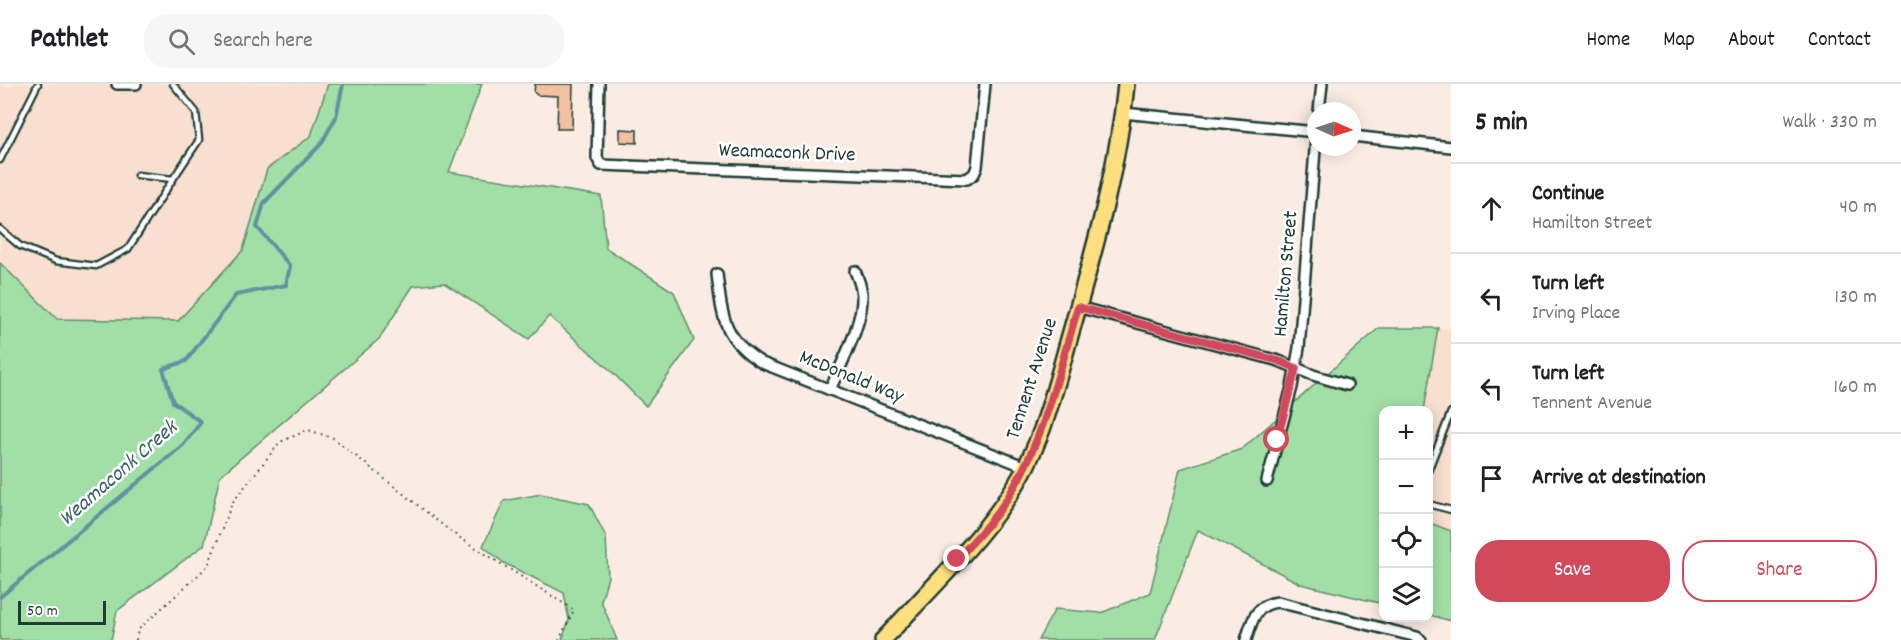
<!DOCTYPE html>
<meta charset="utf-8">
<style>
:root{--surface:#fff;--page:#f6f6f6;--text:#202124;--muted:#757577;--line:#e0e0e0;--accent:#d1495b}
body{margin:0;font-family:Dekko,sans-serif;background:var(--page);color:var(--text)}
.controls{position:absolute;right:18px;bottom:18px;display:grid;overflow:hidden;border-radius:12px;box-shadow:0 3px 15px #0003}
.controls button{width:54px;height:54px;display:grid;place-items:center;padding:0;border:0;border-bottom:2px solid var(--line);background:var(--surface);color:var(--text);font:30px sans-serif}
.compass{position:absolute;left:1307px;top:18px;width:54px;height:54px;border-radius:50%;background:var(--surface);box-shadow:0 3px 15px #0003;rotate:93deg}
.scale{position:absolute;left:18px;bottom:15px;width:88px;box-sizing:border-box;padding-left:6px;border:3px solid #1f3d34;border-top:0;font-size:16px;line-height:21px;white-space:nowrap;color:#1f3d34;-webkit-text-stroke:4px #fff;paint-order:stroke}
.stop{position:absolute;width:18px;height:18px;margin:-14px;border:4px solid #d1495b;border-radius:50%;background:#fff}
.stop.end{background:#d1495b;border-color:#fff;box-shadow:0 2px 6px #0008}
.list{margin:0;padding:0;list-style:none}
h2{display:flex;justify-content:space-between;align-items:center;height:78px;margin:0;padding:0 24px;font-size:26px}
h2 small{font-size:20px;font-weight:400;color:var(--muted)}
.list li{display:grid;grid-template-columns:39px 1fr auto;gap:18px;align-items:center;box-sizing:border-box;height:90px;padding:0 24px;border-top:2px solid var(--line)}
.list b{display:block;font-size:22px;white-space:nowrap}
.list p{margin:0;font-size:20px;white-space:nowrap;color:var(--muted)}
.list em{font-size:20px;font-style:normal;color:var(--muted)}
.actions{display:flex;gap:12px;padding:18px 24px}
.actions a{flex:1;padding:14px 0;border:2px solid var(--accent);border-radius:24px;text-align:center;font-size:21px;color:var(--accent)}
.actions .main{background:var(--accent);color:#fff}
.icon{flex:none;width:33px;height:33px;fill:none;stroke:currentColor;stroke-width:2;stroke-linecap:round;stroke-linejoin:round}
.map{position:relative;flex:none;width:1451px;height:556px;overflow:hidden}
header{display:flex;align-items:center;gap:36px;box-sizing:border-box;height:84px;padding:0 30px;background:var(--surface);border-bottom:2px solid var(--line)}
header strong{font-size:28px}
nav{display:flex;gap:33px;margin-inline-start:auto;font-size:21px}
.search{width:420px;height:54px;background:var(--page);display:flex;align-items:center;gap:15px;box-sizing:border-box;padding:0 21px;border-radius:24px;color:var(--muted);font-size:22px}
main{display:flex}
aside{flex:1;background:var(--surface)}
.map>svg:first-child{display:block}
.built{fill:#f8dfcf}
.green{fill:#a2dfa6;stroke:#608e6d;stroke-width:1.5}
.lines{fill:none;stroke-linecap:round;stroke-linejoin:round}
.stream{stroke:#5f93a2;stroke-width:4}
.building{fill:#f1c1a1;stroke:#1f3d34;stroke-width:1.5}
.service-casing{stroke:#1f3d34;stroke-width:9}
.minor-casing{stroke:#1f3d34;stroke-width:14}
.primary-casing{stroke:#1f3d34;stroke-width:20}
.path{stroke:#1f3d34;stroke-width:2;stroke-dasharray:1.5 4.5;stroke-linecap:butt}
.service{stroke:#fff;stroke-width:4.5}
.minor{stroke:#fff;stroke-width:9}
.primary{stroke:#fedf80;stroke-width:15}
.route{stroke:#d1495b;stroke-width:8}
.labels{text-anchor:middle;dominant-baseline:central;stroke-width:5;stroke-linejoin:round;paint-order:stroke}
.street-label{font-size:21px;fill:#1f3d34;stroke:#fff}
.water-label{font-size:22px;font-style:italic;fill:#3a6162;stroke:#fff}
</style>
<header>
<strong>Pathlet</strong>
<div class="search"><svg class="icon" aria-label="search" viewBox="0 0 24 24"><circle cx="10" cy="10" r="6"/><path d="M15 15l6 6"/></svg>Search here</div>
<nav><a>Home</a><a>Map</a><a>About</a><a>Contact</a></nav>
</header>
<main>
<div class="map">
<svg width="1451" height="556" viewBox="0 0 1451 556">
<rect width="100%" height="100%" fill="#fbece3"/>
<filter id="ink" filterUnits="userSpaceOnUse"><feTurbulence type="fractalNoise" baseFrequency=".0167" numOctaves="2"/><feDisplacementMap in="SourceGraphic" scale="12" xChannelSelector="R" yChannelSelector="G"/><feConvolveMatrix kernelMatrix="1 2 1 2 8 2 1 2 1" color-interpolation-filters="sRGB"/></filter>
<g filter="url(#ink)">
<g class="built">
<path d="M14 0H328L311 52 267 85 243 166 177 238 57 235 0 179V1L13 3Z"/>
<path d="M1438 244H1451V447L1430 439 1428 417V326H1424Z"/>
</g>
<g class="green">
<path d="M328 0H446L447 2 450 0H482L449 88 601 112 606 164 674 208 694 256 646 322 610 286 549 232 529 255 444 199 413 202 379 255 220 392 204 461 117 527 111 556H0V179L57 235 178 237 243 166 267 85 311 52Z"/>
<path d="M1379 244H1438L1424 326H1384L1383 520 1301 500 1198 446 1155 556H1038L1055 525 1101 529 1150 509 1180 385 1242 365Z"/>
<path d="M541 410 589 420 606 453 608 493 601 517 617 556H562L569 536 564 509 504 479 483 462 504 417Z"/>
<path d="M1428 417 1430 439 1451 447V537L1429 531Z"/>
</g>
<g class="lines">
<path class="stream" d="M0 513 183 361 201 338 173 318 163 285 186 277 236 211 286 201 290 182 257 143 264 119 321 60 336 33 343 0"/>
</g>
<g class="building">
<path d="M535 0H573L572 45H557L558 12 537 11 534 8Z"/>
<path d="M620 45 637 46V59L620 58Z"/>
</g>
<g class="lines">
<defs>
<g id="service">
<path d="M0 76 38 0"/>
<path d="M137 91 173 95 199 56 196 28 173 0"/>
<path d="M0 145 20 162 56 177 96 182 128 165 173 95"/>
<path d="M1428 387 1451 328"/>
<path d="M1428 420 1451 426"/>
</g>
<g id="minor">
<path d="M117 0H136"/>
<path d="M599 0 597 74 601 81 967 95 974 90 977 83 985 0"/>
<path d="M1319 27 1322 0"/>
<path d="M1123 29 1316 48"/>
<path d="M1352 52 1451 63"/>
<path d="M717 190C722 232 723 255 762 279L1026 383"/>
<path d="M1078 223 1279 277 1313 291 1347 301"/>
<path d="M830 306C841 280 864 238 862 210 861 203 858 194 855 187"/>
<path d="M1267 397 1292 303 1299 264 1316 54"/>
<path d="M1246 556C1252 537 1255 520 1278 518L1417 553 1421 556"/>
</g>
<path id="primary" d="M883 556C925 510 974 464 1008 413 1042 364 1055 304 1071 248 1094 167 1118 84 1126 0"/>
</defs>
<use href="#service" class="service-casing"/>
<use href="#minor" class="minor-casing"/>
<use href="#primary" class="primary-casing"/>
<path class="path" d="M136 556 138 546 208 482 232 419 280 358 308 346 333 354 454 450 574 526 559 556"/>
<use href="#service" class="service"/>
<use href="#minor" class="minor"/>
<use href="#primary" class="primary"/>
</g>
</g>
<g class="lines" filter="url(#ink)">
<path class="route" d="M957 475C976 454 996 434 1010 410 1045 353 1059 287 1078 223L1279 277 1296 284 1277 356"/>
</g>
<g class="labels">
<g class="street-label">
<text transform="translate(787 70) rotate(2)">Weamaconk Drive</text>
<text transform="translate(1287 190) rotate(-85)">Hamilton Street</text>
<text transform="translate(851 294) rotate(22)">McDonald Way</text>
<text transform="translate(1033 295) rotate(-72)">Tennent Avenue</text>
</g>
<g class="water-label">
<text transform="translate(119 390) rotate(-41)">Weamaconk Creek</text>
</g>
</g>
</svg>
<div class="controls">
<button>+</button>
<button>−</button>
<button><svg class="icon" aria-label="locate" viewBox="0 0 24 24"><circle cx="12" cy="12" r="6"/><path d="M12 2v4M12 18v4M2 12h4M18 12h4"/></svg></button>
<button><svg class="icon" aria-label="layers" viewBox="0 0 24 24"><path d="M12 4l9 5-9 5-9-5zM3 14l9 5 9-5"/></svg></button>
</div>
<svg class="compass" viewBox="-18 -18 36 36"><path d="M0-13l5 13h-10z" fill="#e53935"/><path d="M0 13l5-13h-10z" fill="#757577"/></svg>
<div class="scale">50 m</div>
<div class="stop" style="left:1277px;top:356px"></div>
<div class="stop end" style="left:957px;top:475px"></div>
</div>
<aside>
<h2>5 min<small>Walk · 330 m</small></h2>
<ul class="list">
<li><svg class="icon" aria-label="ahead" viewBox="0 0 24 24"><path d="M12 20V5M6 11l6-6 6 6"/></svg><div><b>Continue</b><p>Hamilton Street</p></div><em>40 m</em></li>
<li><svg class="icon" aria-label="left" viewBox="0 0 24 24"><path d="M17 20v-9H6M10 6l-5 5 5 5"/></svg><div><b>Turn left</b><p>Irving Place</p></div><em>130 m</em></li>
<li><svg class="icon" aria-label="left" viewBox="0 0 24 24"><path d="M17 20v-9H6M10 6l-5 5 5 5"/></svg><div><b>Turn left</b><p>Tennent Avenue</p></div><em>160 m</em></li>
<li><svg class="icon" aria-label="arrive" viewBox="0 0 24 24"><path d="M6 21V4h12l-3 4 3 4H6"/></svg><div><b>Arrive at destination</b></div></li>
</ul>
<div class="actions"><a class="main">Save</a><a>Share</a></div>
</aside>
</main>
